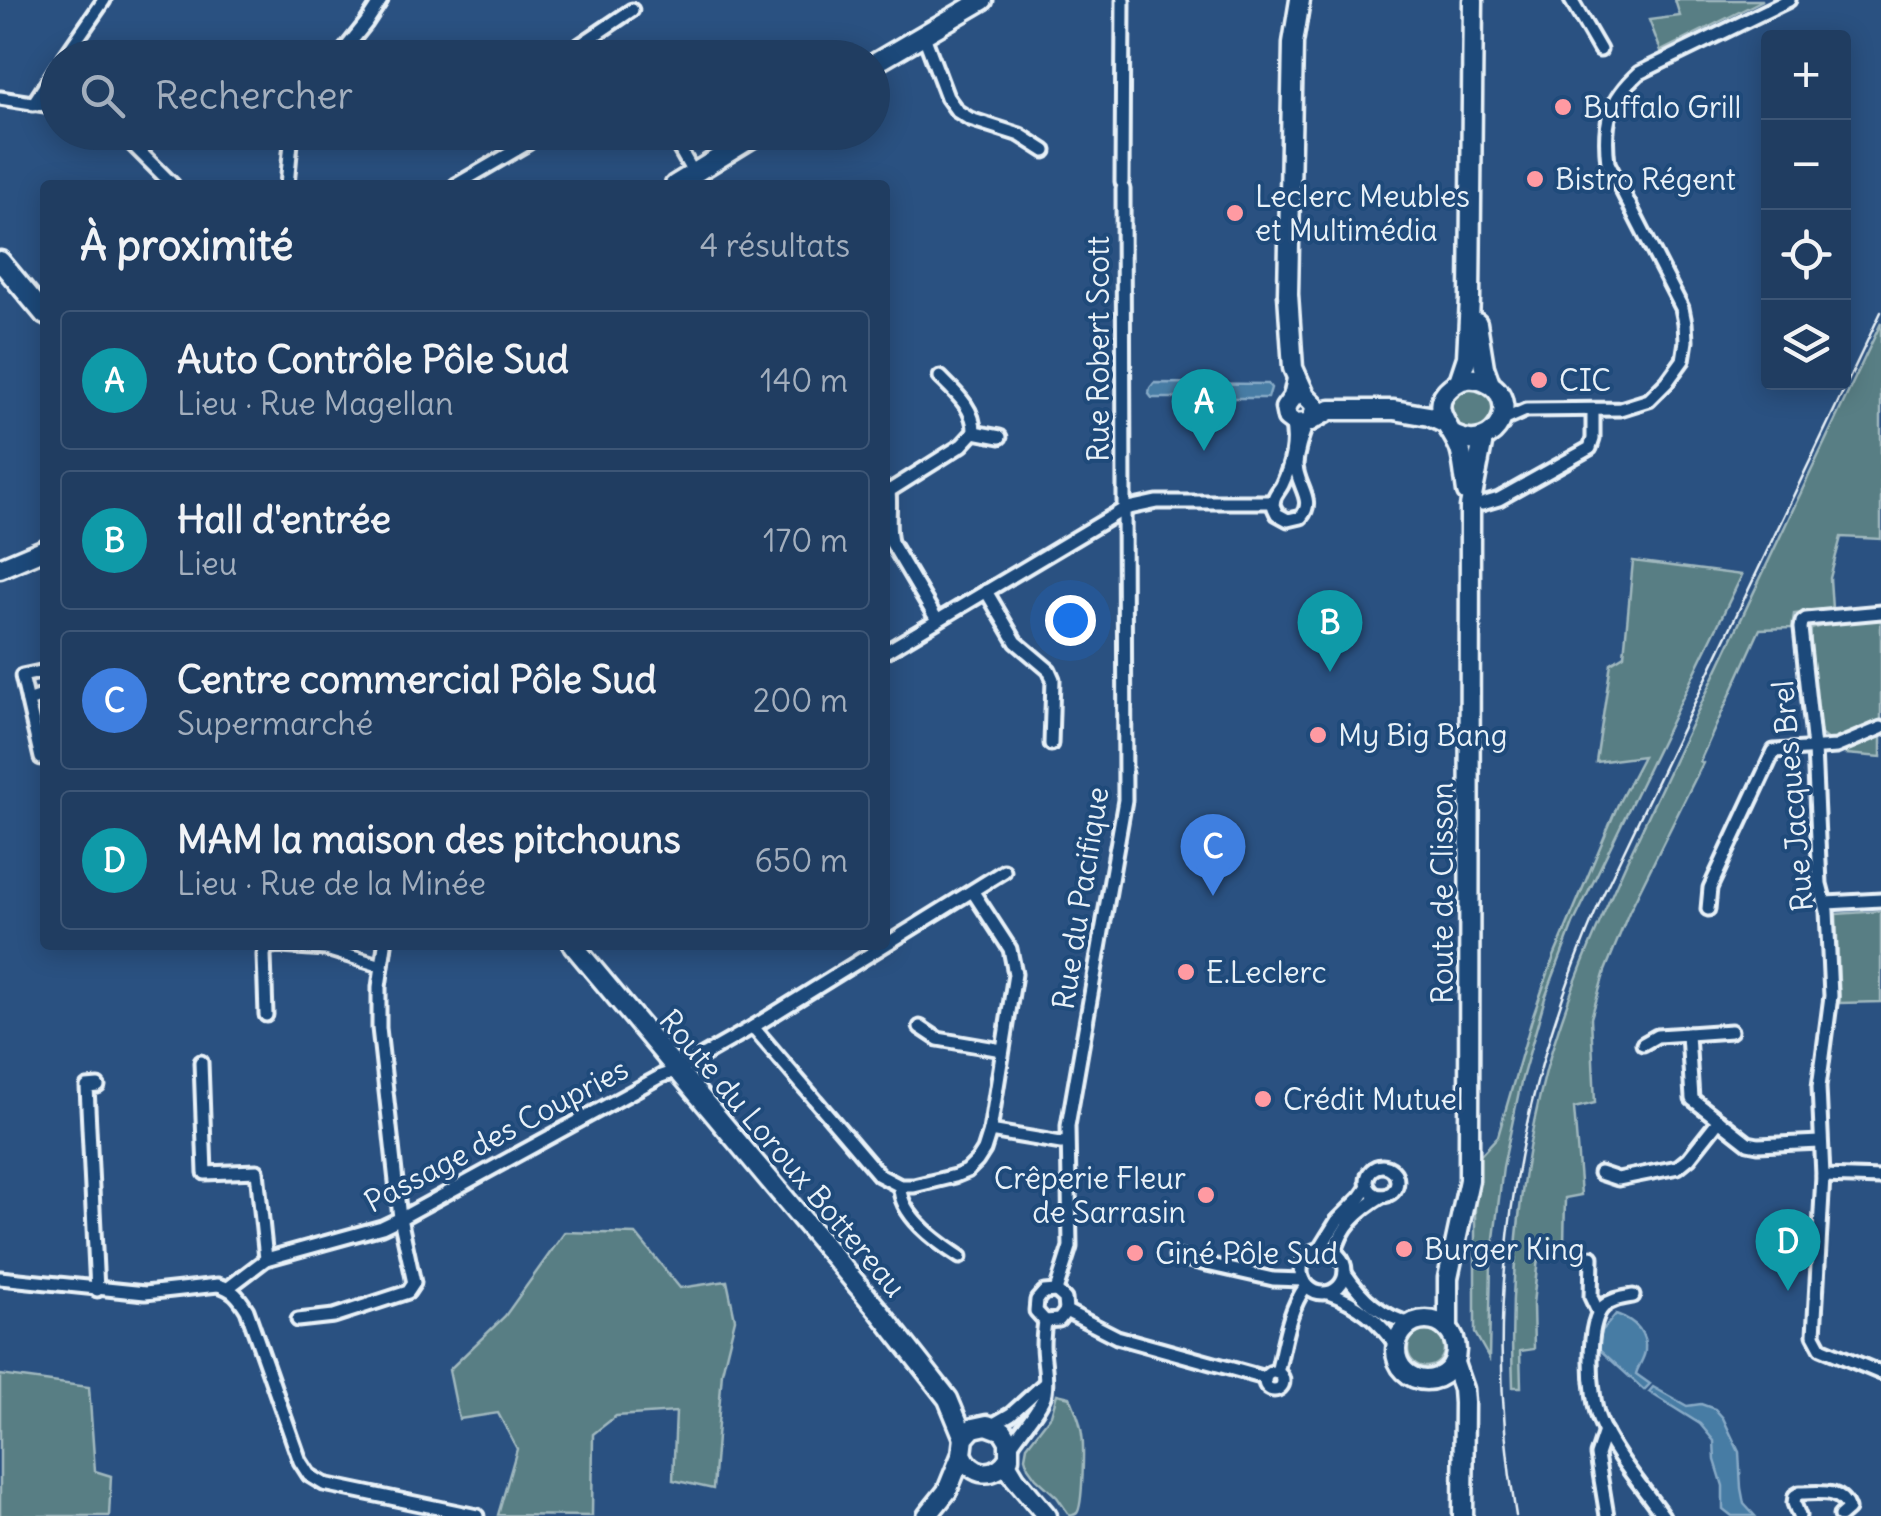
<!DOCTYPE html>
<html lang="fr">
<meta charset="utf-8">
<style>
:root{--surface:#203d61;--page:#284467;--text:#f1f3f6;--muted:#a2aebd;--line:#3d5676;--accent:#ff9aa2}
body{margin:0;font-family:Delius,sans-serif;background:var(--page);color:var(--text)}
.controls{position:absolute;right:30px;top:30px;display:grid;overflow:hidden;border-radius:10px;box-shadow:0 5px 25px #0003}
.controls button{width:90px;height:90px;display:grid;place-items:center;padding:0;border:0;border-bottom:2px solid var(--line);background:var(--surface);color:var(--text);font:50px sans-serif}
.you{position:absolute;left:1070px;top:620px;width:35px;height:35px;margin:-25px;border:8px solid #fff;border-radius:50%;background:#1a73e8;box-shadow:0 0 0 15px #1a73e833}
.badge{display:grid;place-items:center;width:65px;height:65px;border-radius:50%;background:var(--accent);color:#fff;font-size:32px;font-weight:700}
.pin{position:absolute;translate:-50% -82px;filter:drop-shadow(0 2px 5px #0008)}
.pin::after{content:'';position:absolute;top:52px;width:35px;height:30px;background:inherit;clip-path:polygon(0 0,100% 0,50% 100%)}
.list{margin:0;padding:0;list-style:none}
h2{display:flex;justify-content:space-between;align-items:center;height:130px;margin:0;padding:0 40px;font-size:42px}
h2 small{font-size:32px;font-weight:400;color:var(--muted)}
.list li{display:grid;grid-template-columns:65px 1fr auto;gap:30px;align-items:center;box-sizing:border-box;height:140px;margin:0 20px 20px;padding:0 20px;border:2px solid var(--line);border-radius:10px}
.list b{display:block;font-size:38px;white-space:nowrap}
.list p{margin:0;font-size:32px;white-space:nowrap;color:var(--muted)}
.list em{font-size:32px;font-style:normal;color:var(--muted)}
.icon{flex:none;width:55px;height:55px;fill:none;stroke:currentColor;stroke-width:2;stroke-linecap:round;stroke-linejoin:round}
.map{position:relative;flex:none;width:1881px;height:1516px;overflow:hidden}
.search{position:absolute;background:var(--surface);box-shadow:0 5px 25px #0003;left:40px;top:40px;width:850px;height:110px;display:flex;align-items:center;gap:25px;box-sizing:border-box;padding:0 35px;border-radius:55px;color:var(--muted);font-size:38px}
.panel{position:absolute;background:var(--surface);box-shadow:0 5px 25px #0003;left:40px;top:180px;width:850px;height:770px;border-radius:10px}
.map>svg:first-child{display:block}
.green{fill:#597e84;stroke:#a0b8be;stroke-width:2.5}
.water{fill:#477ba4;stroke:#87aac6;stroke-width:2.5}
.lines{fill:none;stroke-linecap:round;stroke-linejoin:round}
.street-casing{stroke:#e8f1f8;stroke-width:19}
.secondary-casing{stroke:#e8f1f8;stroke-width:25}
.street{stroke:#1f4a7a;stroke-width:11}
.secondary{stroke:#1f4a7a;stroke-width:18}
.rail{stroke:#e8f1f8;stroke-width:2.5}
.poi-dot{fill:#ff9aa2;stroke:#1f4a7a;stroke-width:4}
.labels{text-anchor:middle;dominant-baseline:central;stroke-width:8;stroke-linejoin:round;paint-order:stroke}
.poi-label{font-size:30px;fill:#e8f1f8;stroke:#1f4a7a;text-anchor:start}
.street-label{font-size:30px;fill:#e8f1f8;stroke:#1f4a7a}
</style>
<div class="map">
<svg width="1881" height="1516" viewBox="0 0 1881 1516">
<rect width="100%" height="100%" fill="#2a5181"/>
<filter id="ink" filterUnits="userSpaceOnUse"><feTurbulence type="fractalNoise" baseFrequency=".01" numOctaves="2"/><feDisplacementMap in="SourceGraphic" scale="20" xChannelSelector="R" yChannelSelector="G"/><feConvolveMatrix kernelMatrix="1 2 1 2 8 2 1 2 1" color-interpolation-filters="sRGB"/></filter>
<g filter="url(#ink)">
<g class="green">
<path d="M1675 0H1763L1661 51 1649 20 1680 16Z"/>
<path d="M1881 323V539L1841 537 1830 578 1832 609 1794 614 1792 628 1760 629 1700 761 1703 763 1629 912 1605 971 1591 1018 1595 1103 1574 1108 1581 1195 1565 1198 1564 1245 1540 1240 1533 1304 1534 1349 1520 1351 1521 1387H1513C1509 1281 1519 1174 1546 1071 1565 999 1595 932 1625 865Z"/>
<circle cx="1473" cy="410" r="22"/>
<path d="M1633 561 1742 575 1573 924 1545 998 1521 1082 1503 1167 1491 1262 1489 1358 1475 1333V1161L1498 1136 1532 1019 1553 959 1619 802 1643 756 1596 762 1611 663 1624 655Z"/>
<path d="M1881 616V757L1846 754 1819 733 1810 648 1811 629 1851 617Z"/>
<path d="M1881 911V1002L1840 1003 1836 914Z"/>
<path d="M565 1232 636 1234 680 1288 727 1281 735 1319 722 1372 713 1489 673 1480 676 1412 616 1416 593 1434 592 1516 498 1515 517 1449 498 1413 459 1419 449 1370 505 1316Z"/>
<circle cx="1426" cy="1349" r="18"/>
<path d="M0 1375 89 1387 95 1471 111 1476 109 1516H0Z"/>
<path d="M1057 1394 1070 1397C1075 1409 1081 1421 1082 1435 1084 1445 1083 1507 1077 1513 1075 1515 1072 1515 1070 1516L1057 1497 1036 1478 1028 1467 1025 1457 1027 1446 1051 1415Z"/>
</g>
<g class="water">
<path d="M1154 383 1268 384 1271 388 1268 398H1152L1149 394 1150 388Z"/>
<path d="M1616 1314C1633 1320 1647 1331 1645 1351 1644 1359 1638 1366 1636 1374L1650 1384 1644 1390 1598 1348 1602 1331Z"/>
<path d="M1653 1387 1687 1406 1701 1404 1715 1409 1723 1418 1739 1452 1741 1488 1744 1504 1755 1516H1732L1723 1509V1486L1715 1460 1714 1441 1700 1424 1649 1392Z"/>
</g>
<g class="lines">
<defs>
<g id="street">
<path d="M1571 0 1600 50"/>
<path d="M924 36 947 97 957 111 970 119 1020 135 1045 151"/>
<path d="M64 58 104 0"/>
<path d="M338 58 366 23 381 0"/>
<path d="M574 58 580 45 632 10"/>
<path d="M0 98 58 107"/>
<path d="M33 104 58 66"/>
<path d="M120 132 173 185"/>
<path d="M670 132 694 174"/>
<path d="M1122 182 1123 0"/>
<path d="M287 185 292 132"/>
<path d="M456 185 528 143"/>
<path d="M1501 421 1526 410 1620 409 1649 400 1667 382 1683 360 1686 341 1685 323 1682 308 1608 163C1603 123 1609 100 1639 73L1789 0"/>
<path d="M1291 422C1297 442 1291 466 1282 485 1280 489 1275 494 1274 499 1272 506 1274 508 1277 514L1288 520 1301 517C1316 500 1296 485 1296 464 1297 450 1302 436 1307 423"/>
<path d="M974 432 1000 437"/>
<path d="M886 489 889 491C891 508 887 525 891 542L937 620"/>
<path d="M889 491 962 445 974 432C975 409 955 392 940 377"/>
<path d="M1482 504 1499 499 1590 448 1593 439V410"/>
<path d="M986 591 1016 642 1049 670 1053 679 1051 744"/>
<path d="M1881 612 1806 619 1802 622 1801 628 1814 748 1820 884 1827 911 1831 996 1819 1087 1823 1176 1814 1335 1821 1348 1881 1373"/>
<path d="M885 652 1124 509 1157 502H1273"/>
<path d="M28 701 45 695"/>
<path d="M41 758 22 676 45 671"/>
<path d="M1827 903 1881 900"/>
<path d="M1708 909 1710 888 1774 751 1836 747 1881 728"/>
<path d="M265 945 326 949 382 966"/>
<path d="M266 1015 264 955 267 945"/>
<path d="M753 1027 879 1175 900 1186H914L955 1176 967 1171 977 1161 984 1150 990 1131 1015 974 1010 949 973 892"/>
<path d="M920 1027 938 1039 1002 1050"/>
<path d="M1688 1034 1731 1031"/>
<path d="M1643 1044 1657 1036 1688 1034 1692 1099 1748 1143 1758 1145 1820 1142"/>
<path d="M201 1062 205 1173 257 1171 266 1259"/>
<path d="M990 1131 1061 1143 1067 1142"/>
<circle cx="1382" cy="1181" r="15"/>
<path d="M1600 1173 1618 1179 1678 1167 1689 1158 1719 1120"/>
<path d="M1823 1176 1881 1178"/>
<path d="M900 1186C899 1215 937 1242 960 1257"/>
<circle cx="1323" cy="1271" r="22"/>
<path d="M1319 1250 1337 1221 1361 1197 1368 1187"/>
<path d="M1335 1253C1341 1226 1359 1210 1382 1196"/>
<path d="M1176 1257 1273 1279 1303 1280"/>
<path d="M1592 1257 1591 1297 1598 1312"/>
<path d="M1345 1273C1362 1298 1382 1317 1412 1324"/>
<path d="M0 1278 145 1293 218 1285C233 1289 239 1297 247 1310L300 1461 309 1475 324 1484 477 1516"/>
<path d="M228 1288 266 1259 382 1227 405 1216 661 1076 678 1070 753 1027 1004 871"/>
<path d="M97 1290 87 1087 98 1086"/>
<path d="M1056 1291 1070 1247 1068 1126 1125 800 1123 189"/>
<path d="M1328 1293C1358 1303 1380 1321 1397 1347"/>
<path d="M1633 1296C1622 1298 1612 1299 1604 1306 1585 1322 1590 1397 1599 1419 1612 1452 1642 1486 1663 1516"/>
<path d="M1066 1311 1117 1337 1265 1378"/>
<path d="M298 1320 334 1316 408 1292 414 1283 400 1218 379 1028V987L385 945"/>
<path d="M1045 1321 1059 1320 1066 1311 1065 1299 1056 1291"/>
<path d="M1045 1321 1036 1311 1037 1300 1044 1292 1056 1291"/>
<circle cx="1274" cy="1381" r="9"/>
<path d="M1277 1373C1284 1344 1288 1310 1306 1286"/>
<path d="M992 1425 1011 1414 1045 1383"/>
<path d="M1605 1431 1597 1455 1607 1516"/>
<path d="M1010 1447C1018 1434 1043 1405 1045 1393 1048 1377 1043 1361 1043 1345 1043 1337 1044 1329 1045 1321"/>
<path d="M1799 1516 1794 1503 1795 1496 1800 1493C1819 1493 1841 1488 1848 1509L1840 1516"/>
</g>
<g id="secondary">
<path d="M1300 0 1293 43 1288 294 1293 368 1305 395 1314 404 1315 411 1312 419"/>
<path d="M872 65 983 0"/>
<path d="M675 185 761 132"/>
<path d="M0 261 45 315"/>
<path d="M1477 323 1484 367 1490 384"/>
<path d="M1297 379 1293 397 1285 408 1287 418 1295 424 1307 423 1330 410H1394L1429 416 1444 423"/>
<path d="M1459 381 1467 357 1470 299 1473 0"/>
<path d="M1455 436C1497 456 1523 398 1485 382 1475 377 1463 378 1455 384 1421 407 1456 430 1461 453 1464 465 1465 479 1467 492"/>
<path d="M0 568 45 549"/>
<path d="M573 945 879 1311 948 1399 964 1438"/>
<circle cx="1426" cy="1350" r="30"/>
<path d="M1448 1330V1278L1469 1180 1470 507 1483 439"/>
<path d="M1454 1363 1463 1389 1464 1403 1463 1516"/>
<path d="M1006 1463 1015 1478 1047 1516"/>
<path d="M927 1516 947 1491 962 1454 964 1438 973 1428 987 1425 1003 1431 1009 1441V1458C995 1479 972 1477 962 1454"/>
</g>
</defs>
<use href="#street" class="street-casing"/>
<use href="#secondary" class="secondary-casing"/>
<use href="#street" class="street"/>
<use href="#secondary" class="secondary"/>
<path class="rail" d="M1516 1516C1479 1302 1515 1097 1601 899L1881 312"/>
</g>
</g>
<g class="poi-dot">
<circle cx="1563" cy="107" r="10"/>
<circle cx="1535" cy="179" r="10"/>
<circle cx="1235" cy="213" r="10"/>
<circle cx="1539" cy="380" r="10"/>
<circle cx="1318" cy="735" r="10"/>
<circle cx="1186" cy="972" r="10"/>
<circle cx="1263" cy="1099" r="10"/>
<circle cx="1206" cy="1195" r="10"/>
<circle cx="1404" cy="1249" r="10"/>
<circle cx="1135" cy="1253" r="10"/>
</g>
<g class="labels">
<g class="poi-label">
<text x="1583" y="107">Buffalo Grill</text>
<text x="1555" y="179">Bistro Régent</text>
<text x="1255" y="196">Leclerc Meubles<tspan x="1255" dy="34">et Multimédia</tspan></text>
<text x="1559" y="380">CIC</text>
<text x="1338" y="735">My Big Bang</text>
<text x="1206" y="972">E.Leclerc</text>
<text x="1283" y="1099">Crédit Mutuel</text>
<text x="1186" y="1178" text-anchor="end">Crêperie Fleur<tspan x="1186" dy="34">de Sarrasin</tspan></text>
<text x="1424" y="1249">Burger King</text>
<text x="1155" y="1253">Ciné Pôle Sud</text>
</g>
<g class="street-label">
<text transform="translate(1098 349) rotate(-90)">Rue Robert Scott</text>
<text transform="translate(1792 796) rotate(-95)">Rue Jacques Brel</text>
<text transform="translate(1442 893) rotate(-90)">Route de Clisson</text>
<text transform="translate(1080 898) rotate(-81)">Rue du Pacifique</text>
<text transform="translate(496 1135) rotate(-28)">Passage des Coupries</text>
<text transform="translate(783 1153) rotate(50)">Route du Loroux Bottereau</text>
</g>
</g>
</svg>
<div class="controls">
<button>+</button>
<button>−</button>
<button><svg class="icon" aria-label="locate" viewBox="0 0 24 24"><circle cx="12" cy="12" r="6"/><path d="M12 2v4M12 18v4M2 12h4M18 12h4"/></svg></button>
<button><svg class="icon" aria-label="layers" viewBox="0 0 24 24"><path d="M12 4l9 5-9 5-9-5zM3 14l9 5 9-5"/></svg></button>
</div>
<div class="you"></div>
<div class="pin badge" style="left:1204px;top:451px;background:#0f9aa8">A</div>
<div class="pin badge" style="left:1330px;top:672px;background:#0f9aa8">B</div>
<div class="pin badge" style="left:1213px;top:896px;background:#3f7fe0">C</div>
<div class="pin badge" style="left:1788px;top:1291px;background:#0f9aa8">D</div>
<div class="search"><svg class="icon" aria-label="search" viewBox="0 0 24 24"><circle cx="10" cy="10" r="6"/><path d="M15 15l6 6"/></svg>Rechercher</div>
<section class="panel">
<h2>À proximité<small>4 résultats</small></h2>
<ul class="list">
<li><span class="badge" style="background:#0f9aa8">A</span><div><b>Auto Contrôle Pôle Sud</b><p>Lieu · Rue Magellan</p></div><em>140 m</em></li>
<li><span class="badge" style="background:#0f9aa8">B</span><div><b>Hall d'entrée</b><p>Lieu</p></div><em>170 m</em></li>
<li><span class="badge" style="background:#3f7fe0">C</span><div><b>Centre commercial Pôle Sud</b><p>Supermarché</p></div><em>200 m</em></li>
<li><span class="badge" style="background:#0f9aa8">D</span><div><b>MAM la maison des pitchouns</b><p>Lieu · Rue de la Minée</p></div><em>650 m</em></li>
</ul>
</section>
</div>
